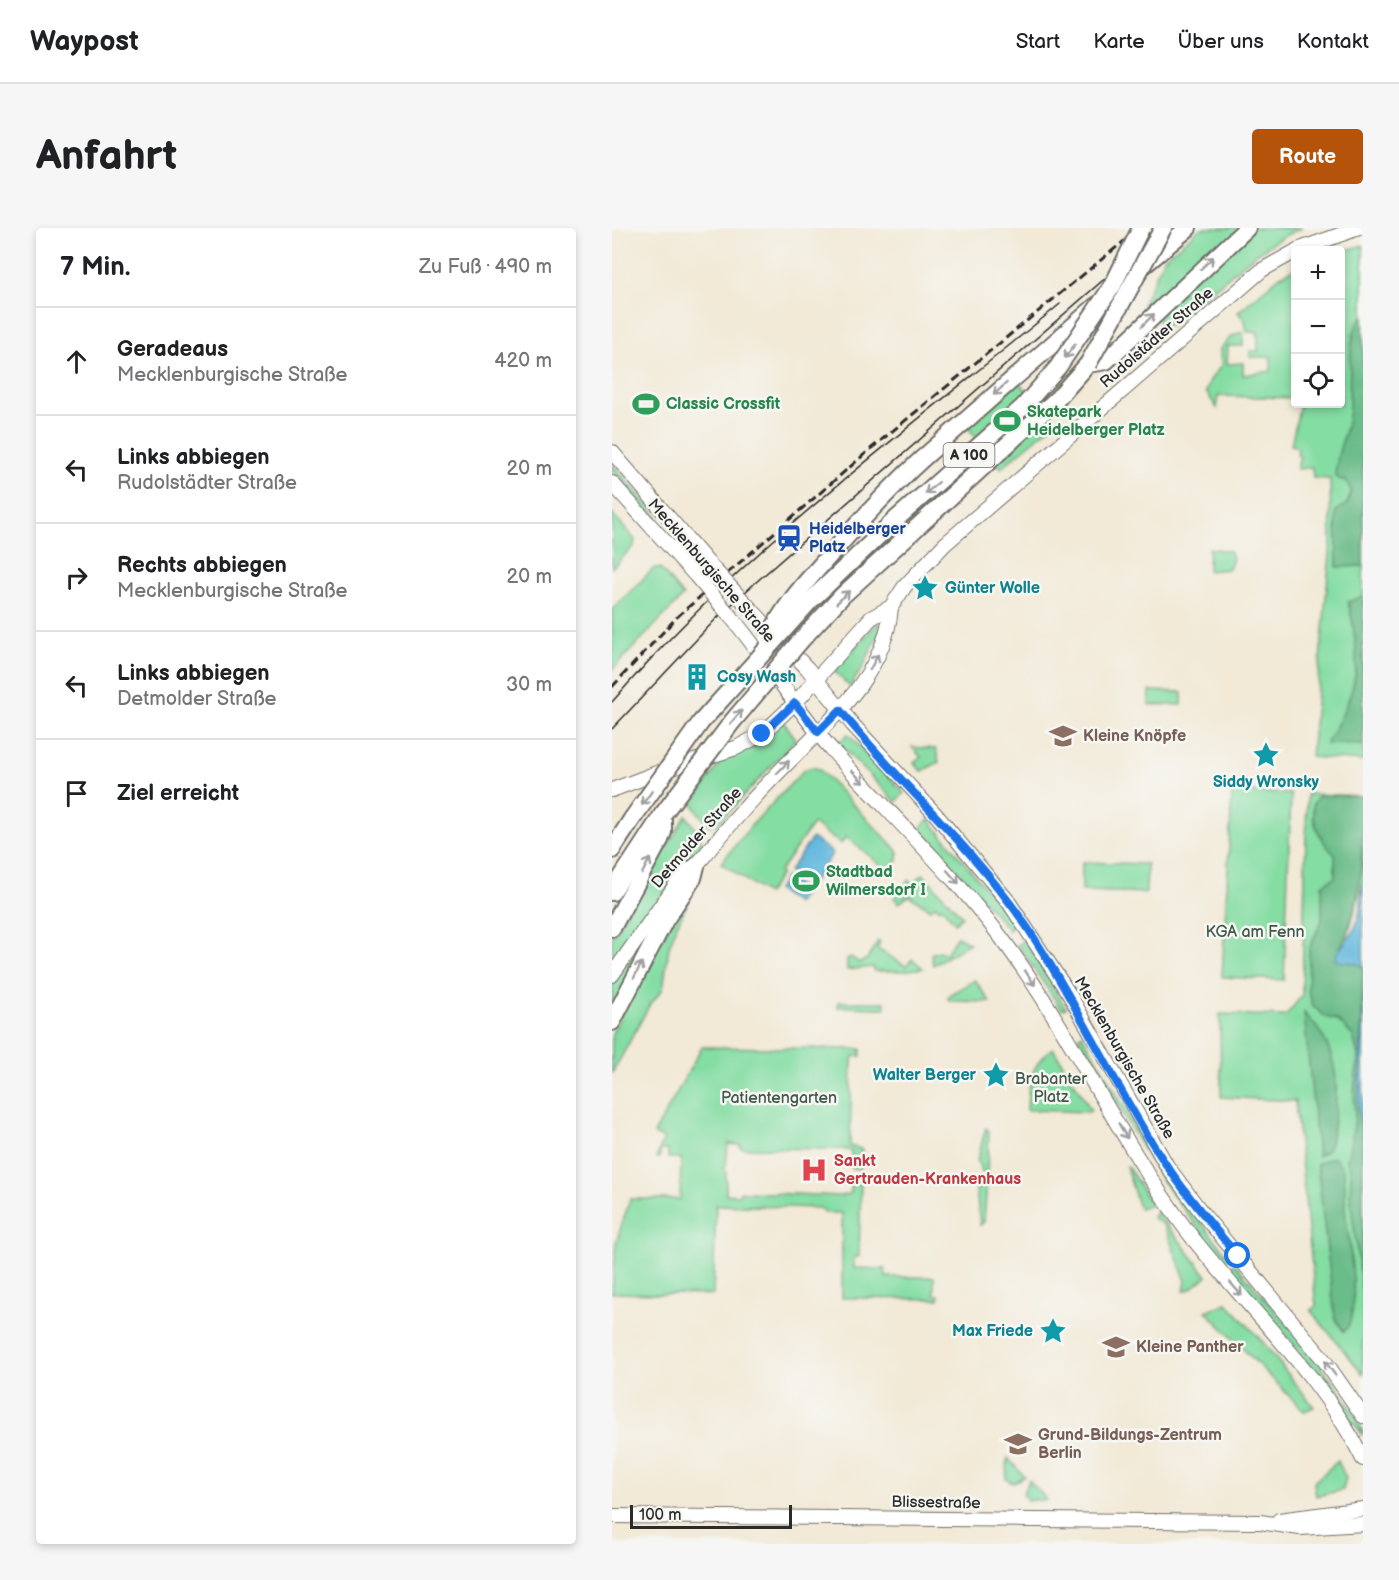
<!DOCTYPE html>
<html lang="de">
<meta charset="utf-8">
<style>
:root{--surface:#fff;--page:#f6f6f6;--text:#202124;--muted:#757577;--line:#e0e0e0;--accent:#b45309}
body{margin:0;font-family:"Balsamiq Sans",sans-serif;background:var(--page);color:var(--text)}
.controls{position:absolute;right:18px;top:18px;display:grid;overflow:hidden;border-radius:6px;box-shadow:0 3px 9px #0003}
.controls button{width:54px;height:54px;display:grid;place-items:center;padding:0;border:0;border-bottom:2px solid var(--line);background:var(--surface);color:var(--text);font:30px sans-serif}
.scale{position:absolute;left:18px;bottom:15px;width:162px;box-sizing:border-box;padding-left:6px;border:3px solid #2b2b2b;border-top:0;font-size:16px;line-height:21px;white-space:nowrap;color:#2b2b2b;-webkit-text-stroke:4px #f6f6f2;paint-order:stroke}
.stop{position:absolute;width:18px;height:18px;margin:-14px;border:4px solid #1a73e8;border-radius:50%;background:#fff}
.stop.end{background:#1a73e8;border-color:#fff;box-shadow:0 2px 6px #0008}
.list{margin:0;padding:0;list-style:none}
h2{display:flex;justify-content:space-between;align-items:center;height:78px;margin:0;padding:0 24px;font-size:26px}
h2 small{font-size:20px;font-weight:400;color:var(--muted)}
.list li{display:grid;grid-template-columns:39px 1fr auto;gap:18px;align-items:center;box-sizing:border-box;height:108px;padding:0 24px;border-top:2px solid var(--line)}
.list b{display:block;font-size:22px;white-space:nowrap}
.list p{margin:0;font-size:20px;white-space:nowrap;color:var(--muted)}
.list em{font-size:20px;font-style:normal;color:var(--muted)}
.icon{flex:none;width:33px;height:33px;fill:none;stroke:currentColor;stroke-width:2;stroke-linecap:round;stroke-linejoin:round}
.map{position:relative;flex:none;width:751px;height:1316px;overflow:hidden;border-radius:6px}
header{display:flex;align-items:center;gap:36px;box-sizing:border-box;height:84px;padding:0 30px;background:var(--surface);border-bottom:2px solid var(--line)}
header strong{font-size:28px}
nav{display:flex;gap:33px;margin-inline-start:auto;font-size:21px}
.intro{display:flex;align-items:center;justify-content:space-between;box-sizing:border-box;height:144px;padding:0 36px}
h1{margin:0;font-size:42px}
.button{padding:15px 27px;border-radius:6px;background:var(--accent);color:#fff;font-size:21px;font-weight:700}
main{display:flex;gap:36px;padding:0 36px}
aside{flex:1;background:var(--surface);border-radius:6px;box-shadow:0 3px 9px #0003}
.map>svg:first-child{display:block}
.green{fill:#84dda3;stroke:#588467;stroke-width:1.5}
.forest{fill:#6bbc89;stroke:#4b745a;stroke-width:1.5}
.water{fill:#62b8de;stroke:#467284;stroke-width:1.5}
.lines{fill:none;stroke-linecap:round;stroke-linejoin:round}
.secondary-casing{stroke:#716e67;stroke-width:16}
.highway-casing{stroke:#716e67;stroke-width:20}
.secondary{stroke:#fff;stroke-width:14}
.highway{stroke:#fff;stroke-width:16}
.tram{stroke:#2b2b2b;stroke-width:1.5}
.rail{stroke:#2b2b2b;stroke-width:3;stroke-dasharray:9 4.5;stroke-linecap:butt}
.secondary-bridge-casing{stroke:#716e67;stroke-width:16;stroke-linecap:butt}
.highway-bridge-casing{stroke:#716e67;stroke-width:20;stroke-linecap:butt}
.secondary-bridge{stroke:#fff;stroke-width:14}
.highway-bridge{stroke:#fff;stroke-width:16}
.oneway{stroke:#a0a0a0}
.route{stroke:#1a73e8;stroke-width:8}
.labels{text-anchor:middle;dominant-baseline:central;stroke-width:5;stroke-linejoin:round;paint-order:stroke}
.shield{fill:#f6f6f2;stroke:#686867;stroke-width:1.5}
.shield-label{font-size:15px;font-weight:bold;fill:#2b2b2b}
.street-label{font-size:16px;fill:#2b2b2b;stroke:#f6f6f2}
.leisure-label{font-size:16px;font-weight:bold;fill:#27864d;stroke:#f6f6f2;text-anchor:start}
.transit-label{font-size:16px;font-weight:bold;fill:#164399;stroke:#f6f6f2;text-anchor:start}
.culture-label{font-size:16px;font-weight:bold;fill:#0d838f;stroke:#f6f6f2;text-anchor:start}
.education-label{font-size:16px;font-weight:bold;fill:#785e54;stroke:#f6f6f2;text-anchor:start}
.park-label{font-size:16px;fill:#415849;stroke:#f6f6f2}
.health-label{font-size:16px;font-weight:bold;fill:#be3a42;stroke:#f6f6f2;text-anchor:start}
</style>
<header>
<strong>Waypost</strong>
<nav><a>Start</a><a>Karte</a><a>Über uns</a><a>Kontakt</a></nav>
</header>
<div class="intro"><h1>Anfahrt</h1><a class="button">Route</a></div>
<main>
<aside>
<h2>7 Min.<small>Zu Fuß · 490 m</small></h2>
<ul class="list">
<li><svg class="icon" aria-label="ahead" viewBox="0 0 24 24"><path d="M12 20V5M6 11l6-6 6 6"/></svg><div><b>Geradeaus</b><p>Mecklenburgische Straße</p></div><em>420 m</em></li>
<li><svg class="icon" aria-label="left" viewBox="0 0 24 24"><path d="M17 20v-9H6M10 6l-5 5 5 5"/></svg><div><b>Links abbiegen</b><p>Rudolstädter Straße</p></div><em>20 m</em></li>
<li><svg class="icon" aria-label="right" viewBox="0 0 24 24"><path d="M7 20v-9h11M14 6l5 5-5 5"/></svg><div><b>Rechts abbiegen</b><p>Mecklenburgische Straße</p></div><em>20 m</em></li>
<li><svg class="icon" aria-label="left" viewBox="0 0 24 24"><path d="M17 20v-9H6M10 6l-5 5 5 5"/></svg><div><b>Links abbiegen</b><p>Detmolder Straße</p></div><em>30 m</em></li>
<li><svg class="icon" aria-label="arrive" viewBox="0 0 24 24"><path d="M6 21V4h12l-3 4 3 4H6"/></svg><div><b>Ziel erreicht</b></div></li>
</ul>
</aside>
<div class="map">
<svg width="751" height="1316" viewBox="0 0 751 1316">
<rect width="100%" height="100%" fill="#f6f6f2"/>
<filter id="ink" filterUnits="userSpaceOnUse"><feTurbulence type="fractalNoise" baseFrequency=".0167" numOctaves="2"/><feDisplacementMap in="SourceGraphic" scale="12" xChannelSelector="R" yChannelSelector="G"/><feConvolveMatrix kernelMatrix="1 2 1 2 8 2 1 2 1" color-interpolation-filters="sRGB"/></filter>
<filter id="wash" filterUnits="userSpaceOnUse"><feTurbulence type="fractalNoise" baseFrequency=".008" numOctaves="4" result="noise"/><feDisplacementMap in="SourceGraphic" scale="24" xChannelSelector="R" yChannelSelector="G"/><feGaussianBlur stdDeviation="1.35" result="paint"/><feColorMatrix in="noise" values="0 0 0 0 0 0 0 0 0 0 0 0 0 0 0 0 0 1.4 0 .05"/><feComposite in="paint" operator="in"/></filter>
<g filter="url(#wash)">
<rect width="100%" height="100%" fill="#f2e9d6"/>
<g class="green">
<path d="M589 0H690C646 16 597 67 561 97H552L530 77 552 30Z"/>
<path d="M751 17V533L699 529 719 315 718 251 701 250 700 239 685 241 688 228 685 227 686 220 679 217 688 176H728L729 24Z"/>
<path d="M683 40V170L606 168 605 180 594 164 598 152 609 138 608 121 620 108 631 103V118H616L615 136 631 135V147L659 143V129H638V123H646V104H635L633 93 626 84 668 48Z"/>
<path d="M401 146 442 196 389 240 348 190Z"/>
<path d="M0 236 46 289 42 292 0 243Z"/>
<path d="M0 285 23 312 22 318 0 340Z"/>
<path d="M597 320 617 323 621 330 617 341 596 343Z"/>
<path d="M42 340H48L71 368 0 442V382Z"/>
<path d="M265 395 270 399 251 439 238 459 222 443Z"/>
<path d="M538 463 570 464V477H537Z"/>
<path d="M171 493 184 511 106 596 96 597 80 576 109 533Z"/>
<path d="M236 506 292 565 284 574 226 515Z"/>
<path d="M300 519 324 521 327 534 310 543 302 535 309 529Z"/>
<path d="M200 539 207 541 286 623V632L276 643 234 609 229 616 201 596 167 644 169 646 155 666 109 635 139 598 192 542Z"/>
<path d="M620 563 679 566 672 752 610 749Z"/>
<path d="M695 566 751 568V654L734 713 751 739 747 893 751 905V1146L699 1083 704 1078 683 873 609 869 608 786 674 788 690 767Z"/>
<path d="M74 587 89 609V616L0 735V709Z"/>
<path d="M317 591 402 695 397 702 308 600Z"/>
<path d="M470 634 535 636 534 665 470 663Z"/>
<path d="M311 646 350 688 343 695 330 679 327 681 324 677 319 681 297 668 287 675 282 670 297 652 301 656Z"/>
<path d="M79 661 82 663 64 699 57 719 51 761 37 778 0 846V805L38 730Z"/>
<path d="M32 708 37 710 0 781V757Z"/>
<path d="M345 708 358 715 321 737 319 726 327 723 334 726Z"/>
<path d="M412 711 454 780 449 781 406 717Z"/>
<path d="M266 713 268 714 265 721 294 738 300 731 311 740 291 743H262L261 739 235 742V731L239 729 248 735 255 731Z"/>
<path d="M363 752 378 774 339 773 336 771 337 767Z"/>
<path d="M226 774H273V780L226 779Z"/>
<path d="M470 806 550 944 617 1030 612 1034 550 953 466 809Z"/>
<path d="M90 819 249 821V828H242L240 832 238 918 250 921 249 941 240 940 239 923 230 921 129 920V917L116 916 114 938 111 940 114 945V966L127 967 128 963 135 964 228 968 238 966 240 949 249 950 247 1029H242V1040L273 1041 274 1049H322V1066L327 1067V1071L230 1070V985H214L208 980 104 977 101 1067 0 1065 4 1015 18 971H68L69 930H56V922H48V930H44L52 911 42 906Z"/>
<path d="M441 820 479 882 477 884 415 882C416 856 418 836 441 820Z"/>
<path d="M374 900 377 903 375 945H371L365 933Z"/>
<path d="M514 939H516L540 977 527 980Z"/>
<path d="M371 951H375L372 994 368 997 364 962Z"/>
<path d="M544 983 595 1048 580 1060 572 1063 574 1053 552 997 541 990Z"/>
<path d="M623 1036C645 1062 751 1181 751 1207L687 1123 617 1040Z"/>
<path d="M615 1075 650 1113 702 1179 692 1183 594 1083Z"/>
<path d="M396 1230 412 1248 401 1255 394 1251Z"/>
<path d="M726 1233 734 1250 731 1262 704 1268 702 1254Z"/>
<path d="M417 1252 435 1272H415L411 1265Z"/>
</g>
<g class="forest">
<path d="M751 88V338L725 339 724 283 735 276 739 263 735 254 723 249C723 229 733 209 736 189 740 163 732 106 751 88Z"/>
<path d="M751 368V517L714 516C747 462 751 435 736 374Z"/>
<path d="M708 567 751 568C751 616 751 682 727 720L751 739V810L747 853 751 905V1072L738 968 739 944 735 932 743 892 742 864 746 828 741 808 725 792 714 789 701 778 696 763 697 721 710 692V657L723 649V627C710 616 690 581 708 567Z"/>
<path d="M692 785C733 824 727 870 717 921L706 928Z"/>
<path d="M721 929C724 932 728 936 730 939 735 949 732 970 733 981 736 1009 751 1085 732 1104L723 1090 705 936Z"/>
</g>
<g class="water">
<path d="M200 610 221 625 198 658 177 643Z"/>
<path d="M174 649 194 663 185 676 165 662Z"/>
<path d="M751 654V739C743 732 732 737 723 731 725 721 733 715 739 707 749 691 749 673 751 654Z"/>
<path d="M751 761V905L746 883Z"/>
</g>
</g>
<g filter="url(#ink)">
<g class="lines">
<defs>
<g id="secondary">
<path d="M685 22 747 0"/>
<path d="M0 224 97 336"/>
<path d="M0 255 84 348"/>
<path d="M134 376 195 440 241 497 325 588 396 673 457 766 555 938 590 985 712 1132 751 1188"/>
<path d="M120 390C155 432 183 479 219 521 281 590 348 651 402 727 464 815 509 914 573 1000 631 1077 708 1143 751 1231"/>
<path d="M0 562 50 543 124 520 150 506 183 475 259 390 279 379 293 358 333 316 650 42 684 23"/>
<path d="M0 747 73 644 84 638C108 608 133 579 159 552 206 502 274 452 279 379"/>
<path d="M0 1288 648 1294 688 1300 751 1296"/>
<path d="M667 1292 751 1281"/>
</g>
<g id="highway">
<path d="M531 38 576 0"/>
<path d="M310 231 484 78"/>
<path d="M190 411 230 368 445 171 476 136 494 133 635 0"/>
<path d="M0 622 20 591"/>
<path d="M0 664 51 586"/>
<path d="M0 700 48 612 51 604V586"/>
<path d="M0 794 53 692 81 650 84 638"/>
</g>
</defs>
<use href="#secondary" class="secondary-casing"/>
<use href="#highway" class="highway-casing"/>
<use href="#secondary" class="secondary"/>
<use href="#highway" class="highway"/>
<g class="tram">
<path d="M0 474C131 322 294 203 448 76"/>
<path d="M0 501 103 392 143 355 551 0"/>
</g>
<path class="rail" d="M0 459 66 388 261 219 528 0"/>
<defs>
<g id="secondary-bridge">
<path d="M97 336 134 376"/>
<path d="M84 348 120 390"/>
</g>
<g id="highway-bridge">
<path d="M476 136 551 0"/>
<path d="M156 411C172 377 194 354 218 327 248 293 277 261 310 231"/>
<path d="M51 586 120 494 190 411"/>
<path d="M20 591 89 494 198 373 282 293 411 179 446 139 501 57 529 0"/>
</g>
</defs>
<use href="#secondary-bridge" class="secondary-bridge-casing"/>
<use href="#highway-bridge" class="highway-bridge-casing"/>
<use href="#secondary-bridge" class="secondary-bridge"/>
<use href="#highway-bridge" class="highway-bridge"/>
</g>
<defs><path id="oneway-shaft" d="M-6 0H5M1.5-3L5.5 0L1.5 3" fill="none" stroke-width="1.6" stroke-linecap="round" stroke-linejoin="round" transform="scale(1.5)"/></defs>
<g class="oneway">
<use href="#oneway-shaft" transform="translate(595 35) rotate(-44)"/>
<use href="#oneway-shaft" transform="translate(536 92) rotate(-45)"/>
<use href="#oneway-shaft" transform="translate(458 123) rotate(127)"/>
<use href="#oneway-shaft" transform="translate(388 161) rotate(138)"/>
<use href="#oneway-shaft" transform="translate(320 260) rotate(139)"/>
<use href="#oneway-shaft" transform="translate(231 369) rotate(-45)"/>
<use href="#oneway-shaft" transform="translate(262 434) rotate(-62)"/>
<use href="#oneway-shaft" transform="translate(124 489) rotate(-50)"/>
<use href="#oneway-shaft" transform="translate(171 539) rotate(-46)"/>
<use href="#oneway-shaft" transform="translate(246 549) rotate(46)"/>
<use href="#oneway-shaft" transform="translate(35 570) rotate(126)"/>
<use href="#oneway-shaft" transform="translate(34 638) rotate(-62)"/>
<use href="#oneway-shaft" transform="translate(341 649) rotate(48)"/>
<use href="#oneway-shaft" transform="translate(26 742) rotate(-63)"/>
<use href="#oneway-shaft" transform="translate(418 750) rotate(56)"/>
<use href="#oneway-shaft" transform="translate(511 903) rotate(60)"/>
<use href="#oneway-shaft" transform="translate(624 1061) rotate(49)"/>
<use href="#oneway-shaft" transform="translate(718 1140) rotate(-126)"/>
</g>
</g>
<g class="lines" filter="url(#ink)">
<path class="route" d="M150 506 183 475 206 504 228 482C288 556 361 619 415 699 466 776 504 862 555 938 577 970 601 999 626 1028"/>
</g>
<defs>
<symbol id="stadium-bare" viewBox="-9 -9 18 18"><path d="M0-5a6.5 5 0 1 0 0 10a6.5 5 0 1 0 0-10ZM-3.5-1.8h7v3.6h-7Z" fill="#2e9e5b" stroke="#f6f6f2" stroke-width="2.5" paint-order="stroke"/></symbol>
<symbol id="station-bare" viewBox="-9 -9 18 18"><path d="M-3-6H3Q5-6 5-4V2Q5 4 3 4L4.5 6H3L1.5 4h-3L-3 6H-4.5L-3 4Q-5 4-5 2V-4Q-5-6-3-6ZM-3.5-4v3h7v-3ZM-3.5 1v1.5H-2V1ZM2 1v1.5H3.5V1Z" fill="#1a4fb4" stroke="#f6f6f2" stroke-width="2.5" paint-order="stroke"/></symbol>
<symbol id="sight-bare" viewBox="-9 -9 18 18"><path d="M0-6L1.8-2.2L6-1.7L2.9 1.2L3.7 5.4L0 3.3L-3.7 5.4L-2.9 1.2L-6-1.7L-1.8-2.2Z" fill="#0f9aa8" stroke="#f6f6f2" stroke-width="2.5" paint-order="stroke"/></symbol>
<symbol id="building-bare" viewBox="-9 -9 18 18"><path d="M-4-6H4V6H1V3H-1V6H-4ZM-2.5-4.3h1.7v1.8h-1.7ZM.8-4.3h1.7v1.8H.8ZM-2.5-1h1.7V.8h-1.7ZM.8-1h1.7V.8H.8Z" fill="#0f9aa8" stroke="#f6f6f2" stroke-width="2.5" paint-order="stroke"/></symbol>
<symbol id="school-bare" viewBox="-9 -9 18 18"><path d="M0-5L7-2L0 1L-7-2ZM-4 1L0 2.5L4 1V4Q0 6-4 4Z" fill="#8d6e63" stroke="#f6f6f2" stroke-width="2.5" paint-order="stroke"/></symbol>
<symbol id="hospital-bare" viewBox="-9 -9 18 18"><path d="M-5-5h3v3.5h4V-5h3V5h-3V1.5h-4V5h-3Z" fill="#e0444e" stroke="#f6f6f2" stroke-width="2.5" paint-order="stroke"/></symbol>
</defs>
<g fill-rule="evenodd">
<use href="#stadium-bare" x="15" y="157" width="38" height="38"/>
<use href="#stadium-bare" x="376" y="174" width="38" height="38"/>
<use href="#station-bare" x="158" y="291" width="38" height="38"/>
<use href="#sight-bare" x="294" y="341" width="38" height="38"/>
<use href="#building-bare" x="66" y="430" width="38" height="38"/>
<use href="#school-bare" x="432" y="489" width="38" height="38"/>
<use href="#sight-bare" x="635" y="508" width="38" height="38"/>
<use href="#stadium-bare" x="175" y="634" width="38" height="38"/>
<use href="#sight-bare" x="365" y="828" width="38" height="38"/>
<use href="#hospital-bare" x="183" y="923" width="38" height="38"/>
<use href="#sight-bare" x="422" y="1084" width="38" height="38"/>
<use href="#school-bare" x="485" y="1100" width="38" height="38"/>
<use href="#school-bare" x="387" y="1197" width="38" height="38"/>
</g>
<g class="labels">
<rect class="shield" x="331.5" y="215" width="51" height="24" rx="4.5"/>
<g class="shield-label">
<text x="357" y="227">A 100</text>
</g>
<g class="street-label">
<text transform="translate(545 110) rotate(-41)">Rudolstädter Straße</text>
<text transform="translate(99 343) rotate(49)">Mecklenburgische Straße</text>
<text transform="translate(85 610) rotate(-49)">Detmolder Straße</text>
<text transform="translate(512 830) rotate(60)">Mecklenburgische Straße</text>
<text transform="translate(324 1275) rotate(1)">Blissestraße</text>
</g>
<g class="leisure-label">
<text x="54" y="176">Classic Crossfit</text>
<text x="415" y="184">Skatepark<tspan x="415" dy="18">Heidelberger Platz</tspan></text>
<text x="214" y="644">Stadtbad<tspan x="214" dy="18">Wilmersdorf I</tspan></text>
</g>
<g class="transit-label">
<text x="197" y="301">Heidelberger<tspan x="197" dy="18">Platz</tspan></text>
</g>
<g class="culture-label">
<text x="333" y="360">Günter Wolle</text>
<text x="105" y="449">Cosy Wash</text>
<text x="654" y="554" text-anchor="middle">Siddy Wronsky</text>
<text x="364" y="847" text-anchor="end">Walter Berger</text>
<text x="421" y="1103" text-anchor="end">Max Friede</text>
</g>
<g class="education-label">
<text x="471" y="508">Kleine Knöpfe</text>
<text x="524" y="1119">Kleine Panther</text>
<text x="426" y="1207">Grund-Bildungs-Zentrum<tspan x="426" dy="18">Berlin</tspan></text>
</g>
<g class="park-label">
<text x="643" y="704">KGA am Fenn</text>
<text x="439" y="851">Brabanter<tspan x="439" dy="18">Platz</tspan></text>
<text x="167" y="870">Patientengarten</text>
</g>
<g class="health-label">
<text x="222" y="933">Sankt<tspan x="222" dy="18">Gertrauden-Krankenhaus</tspan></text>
</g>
</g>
</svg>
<div class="controls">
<button>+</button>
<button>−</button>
<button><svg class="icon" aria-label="locate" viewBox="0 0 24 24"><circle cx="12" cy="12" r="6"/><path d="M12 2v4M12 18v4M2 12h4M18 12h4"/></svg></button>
</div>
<div class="scale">100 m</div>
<div class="stop" style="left:626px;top:1028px"></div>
<div class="stop end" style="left:150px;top:506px"></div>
</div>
</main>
